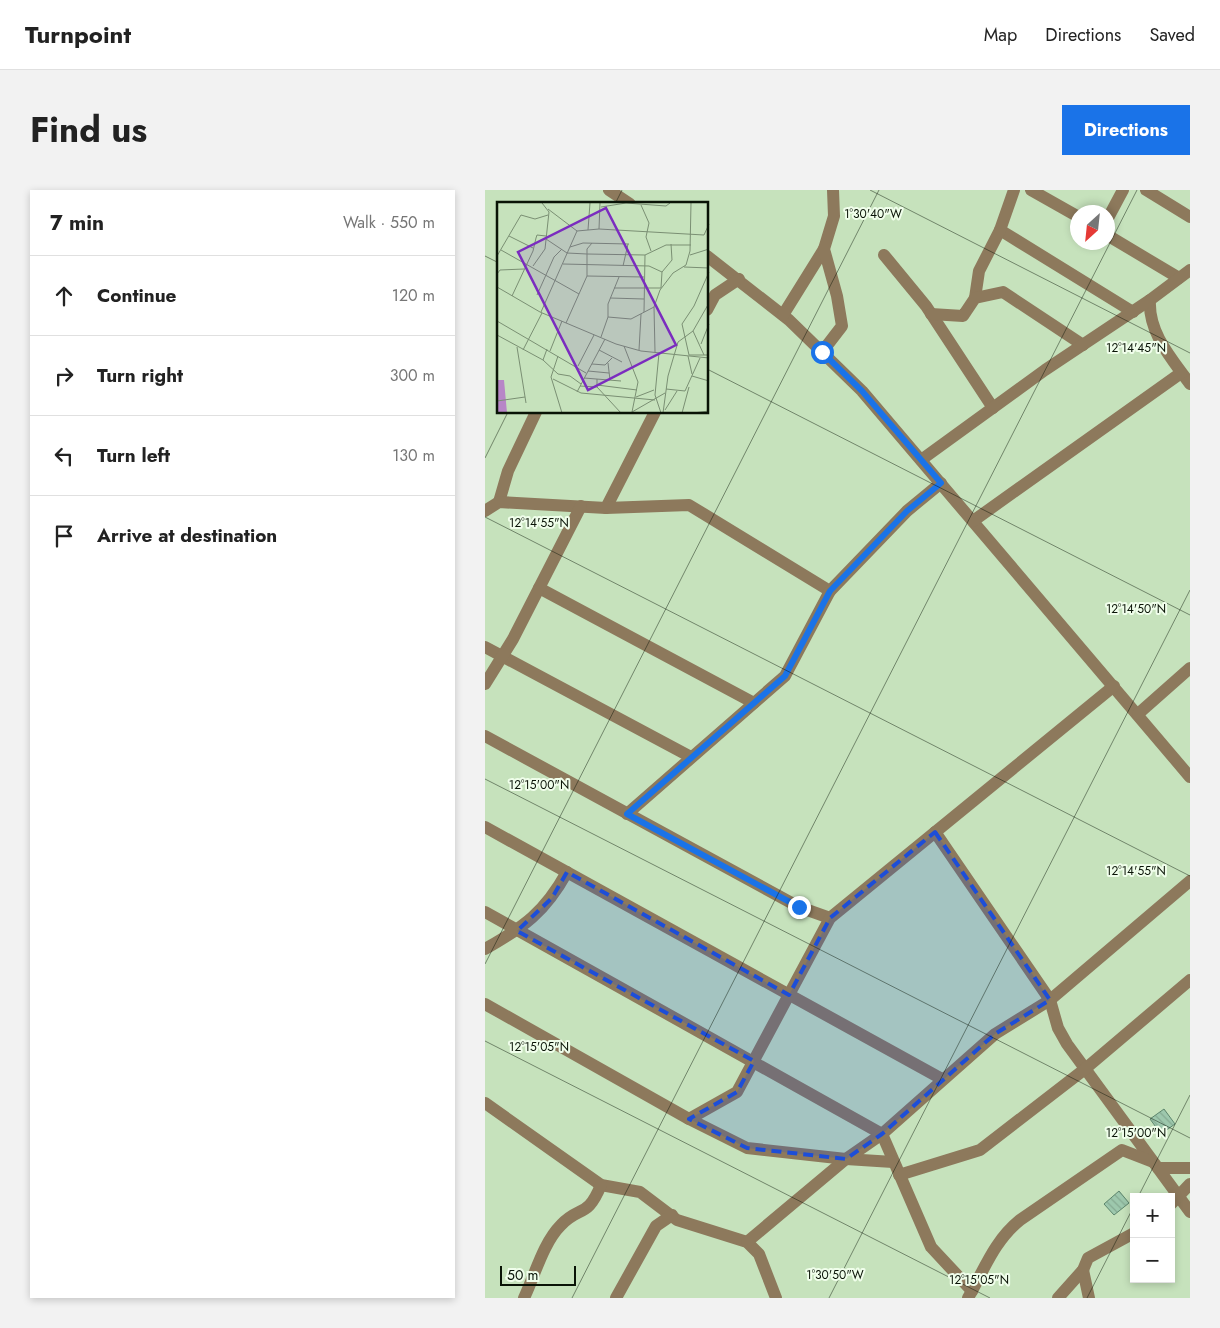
<!DOCTYPE html>
<meta charset="utf-8">
<style>
:root{--surface:#fff;--page:#f2f2f2;--text:#222;--muted:#767676;--line:#e0e0e0;--accent:#1a73e8}
body{margin:0;font-family:Jost,sans-serif;background:var(--page);color:var(--text)}
.controls{position:absolute;right:15px;bottom:15px;display:grid;overflow:hidden;border-radius:0px;box-shadow:0 2px 8px #0003}
.controls button{width:45px;height:45px;display:grid;place-items:center;padding:0;border:0;border-bottom:1px solid var(--line);background:var(--surface);color:var(--text);font:25px sans-serif}
.compass{position:absolute;left:585px;top:15px;width:45px;height:45px;border-radius:50%;background:var(--surface);box-shadow:0 2px 8px #0003;rotate:207deg}
.scale{position:absolute;left:15px;bottom:12px;width:76px;box-sizing:border-box;padding-left:5px;border:2px solid #091306;border-top:0;font-size:14px;line-height:18px;white-space:nowrap;color:#091306;-webkit-text-stroke:4px #f0feeb;paint-order:stroke}
.stop{position:absolute;width:15px;height:15px;margin:-11px;border:4px solid #1a73e8;border-radius:50%;background:#fff}
.stop.end{background:#1a73e8;border-color:#fff;box-shadow:0 1px 5px #0008}
.list{margin:0;padding:0;list-style:none}
h2{display:flex;justify-content:space-between;align-items:center;height:65px;margin:0;padding:0 20px;font-size:21px}
h2 small{font-size:16px;font-weight:400;color:var(--muted)}
.list li{display:grid;grid-template-columns:32px 1fr auto;gap:15px;align-items:center;box-sizing:border-box;height:80px;padding:0 20px;border-top:1px solid var(--line)}
.list b{display:block;font-size:19px;white-space:nowrap}
.list em{font-size:16px;font-style:normal;color:var(--muted)}
.icon{flex:none;width:28px;height:28px;fill:none;stroke:currentColor;stroke-width:2;stroke-linecap:round;stroke-linejoin:round}
.map{position:relative;flex:none;width:705px;height:1108px;overflow:hidden;border-radius:0px}
header{display:flex;align-items:center;gap:30px;box-sizing:border-box;height:70px;padding:0 25px;background:var(--surface);border-bottom:1px solid var(--line)}
header strong{font-size:24px}
nav{display:flex;gap:28px;margin-inline-start:auto;font-size:18px}
.intro{display:flex;align-items:center;justify-content:space-between;box-sizing:border-box;height:120px;padding:0 30px}
h1{margin:0;font-size:35px}
.button{padding:12px 22px;border-radius:0px;background:var(--accent);color:#fff;font-size:18px;font-weight:700}
main{display:flex;gap:30px;padding:0 30px}
aside{flex:1;background:var(--surface);border-radius:0px;box-shadow:0 2px 8px #0003}
.map>svg:first-child{display:block}
.building{fill:url(#building-back-hatch);stroke:#5d866d}
.lines{fill:none;stroke-linecap:round;stroke-linejoin:round}
.minor{stroke:#8d795c;stroke-width:12}
.route{stroke:#1a73e8;stroke-width:6}
.marked{fill:#1d4ed8;fill-opacity:0.2;stroke:#1d4ed8;stroke-width:4;stroke-dasharray:10 6;stroke-linejoin:round}
.ticks{fill:none;stroke:#091306;stroke-width:1;stroke-opacity:0.45}
.inset-road{fill:none;stroke:#7a8f73;stroke-width:1}
.view{fill:#7b2cbf;fill-opacity:0.15;stroke:#7b2cbf;stroke-width:2.5}
.inset-edge{fill:none;stroke:#091306;stroke-width:2.5}
.ticks-label{font-size:12px;text-anchor:middle;fill:#091306;stroke:#f0feeb;stroke-width:4;stroke-linejoin:round;paint-order:stroke}
</style>
<header>
<strong>Turnpoint</strong>
<nav><a>Map</a><a>Directions</a><a>Saved</a></nav>
</header>
<div class="intro"><h1>Find us</h1><a class="button">Directions</a></div>
<main>
<aside>
<h2>7 min<small>Walk · 550 m</small></h2>
<ul class="list">
<li><svg class="icon" aria-label="ahead" viewBox="0 0 24 24"><path d="M12 20V5M6 11l6-6 6 6"/></svg><div><b>Continue</b></div><em>120 m</em></li>
<li><svg class="icon" aria-label="right" viewBox="0 0 24 24"><path d="M7 20v-9h11M14 6l5 5-5 5"/></svg><div><b>Turn right</b></div><em>300 m</em></li>
<li><svg class="icon" aria-label="left" viewBox="0 0 24 24"><path d="M17 20v-9H6M10 6l-5 5 5 5"/></svg><div><b>Turn left</b></div><em>130 m</em></li>
<li><svg class="icon" aria-label="arrive" viewBox="0 0 24 24"><path d="M6 21V4h12l-3 4 3 4H6"/></svg><div><b>Arrive at destination</b></div></li>
</ul>
</aside>
<div class="map">
<svg width="705" height="1108" viewBox="0 0 705 1108">
<defs>
<pattern id="building-back-hatch" width="6" height="6" patternUnits="userSpaceOnUse" patternTransform="scale(1.25)"><rect width="6" height="6" fill="#9dc8ad"/><path d="M-1 5l2 2M0 0l6 6M5-1l2 2" fill="none" stroke="#86ab93"/></pattern>
</defs>
<rect width="100%" height="100%" fill="#c6e2bc"/>
<g class="building">
<path d="M679 919 690 934 676 944 665 929Z"/>
<path d="M634 1001 644 1013 629 1025 619 1014Z"/>
</g>
<g class="lines">
<g class="minor">
<path d="M124 0 145 14"/>
<path d="M546 0 592 26"/>
<path d="M661 0 705 27"/>
<path d="M622 30 638 0"/>
<path d="M515 40 648 122"/>
<path d="M622 45 694 88"/>
<path d="M399 65 441 116 508 218"/>
<path d="M222 66 304 130 377 201 705 587"/>
<path d="M490 108 494 81 515 40 529 0"/>
<path d="M665 110C663 143 687 169 705 194"/>
<path d="M222 120 230 105 254 89"/>
<path d="M446 124 478 126 490 108 518 102 598 155"/>
<path d="M298 125 339 59"/>
<path d="M337 162 357 136 352 106 339 59 349 26 348 0"/>
<path d="M436 270 560 180 665 110 705 80"/>
<path d="M14 312 23 281 51 222"/>
<path d="M121 318 170 222"/>
<path d="M0 321 14 312 121 318 204 315 345 401 422 321 456 293"/>
<path d="M488 331 696 183"/>
<path d="M54 398 269 513"/>
<path d="M0 457 206 567"/>
<path d="M0 494 28 449 96 316"/>
<path d="M653 524 705 478"/>
<path d="M0 546 314 717 345 728"/>
<path d="M142 624 300 486 345 401"/>
<path d="M0 637 457 889"/>
<path d="M450 642 565 810 573 838 582 854 705 1022"/>
<path d="M0 722 397 944 446 1057 487 1101"/>
<path d="M0 759C39 737 60 722 82 682"/>
<path d="M0 814 204 929 262 958 361 969 408 972"/>
<path d="M0 913 116 995 155 1002 192 1030 262 1052 274 1064 291 1108"/>
<path d="M204 929 252 902 345 728 629 496"/>
<path d="M673 978H705"/>
<path d="M414 985 495 960 600 879 705 790"/>
<path d="M686 1014 705 994"/>
<path d="M262 1052 361 969 397 944 510 844 565 810 705 691"/>
<path d="M598 1080 604 1108"/>
<path d="M39 1108C50 1085 58 1053 76 1035 95 1015 102 1029 116 995"/>
<path d="M131 1108 171 1036 187 1025"/>
<path d="M483 1108C499 1080 509 1051 535 1030L637 960 668 972"/>
<path d="M573 1108 598 1080 603 1068 649 1043"/>
</g>
</g>
<g class="lines">
<path class="route" d="M314 717 142 624 300 486 345 401 422 321 456 293 377 201 337 162"/>
</g>
<path class="marked" d="M450 642 565 810 510 844 397 944 361 969 262 958 204 929 252 902 269 871 32 741 67 708 82 682 304 805 345 728Z"/>
<path class="ticks" d="M385 0 705 163M130 14 137 0M0 66 14 73M222 179 705 425M0 268 23 222M0 327 705 686M0 589 705 948M0 774 394 0M0 851 505 1108M653 1007 705 905M87 1108 652 0M344 1108 705 400M602 1108 649 1016"/>
<g transform="translate(12 12)">
<rect width="211" height="211" fill="#c6e2bc"/>
<path d="M0 178H7L10 211H0Z" fill="#b786c7"/>
<path class="inset-road" d="M144 3 152 21 149 35 154 49M104 5 129 1 169 4 173 1M51 7 80 29 102 27 207 33 212 22M102 27 103 1M91 28 93 1M12 34 36 46M49 37 70 51 90 52 148 53 169 43H194M73 45 86 41 132 42M4 48 82 92M193 53 212 47M0 54 24 13 38 17 51 13M66 62 152 64 165 70M36 64 48 47 52 10 45 1M126 64 131 42M187 65 212 66M0 72 3 68 27 67M90 74 147 75M0 85 43 110 119 142 144 149 212 156M117 86H164L165 70 175 58 174 42M40 93 57 55 65 47M15 94 36 49 39 36 40 33 49 34M113 96 147 97M157 105 158 150M44 110 80 29M147 110 148 53M111 115V102L122 75M0 119 89 171M69 121 90 74V47L95 41M196 129 207 153M0 133 46 158M104 135 111 115 134 117 157 105 163 88 176 71 189 63 193 49 194 1M204 142 212 122M127 144 141 180 135 210M20 145 29 201M50 147 46 158 61 172 73 174 84 182M26 148 45 111M102 148 125 160M142 148 144 112M53 149 65 119M162 151 158 193 164 211M192 153 185 122 197 104 212 70M192 153H212M61 154 54 175 65 211M191 154 195 172M111 161 113 178M95 162 108 163 115 156M81 164 97 133M91 169 112 171M195 174 212 179M87 176 124 179M56 177 84 191 158 198M100 177V185L124 211M100 183 140 188M83 184 100 185M169 187 188 189 203 156M80 190 108 137M139 195 157 188M0 199 28 195M168 208 180 189M135 210 168 191M166 211 171 174 181 140 196 129 212 101M185 211 192 185M196 211 212 209"/>
<path class="view" d="M109 6 179 143 91 188 21 50Z"/>
<rect width="211" height="211" class="inset-edge"/>
</g>
<g class="ticks-label">
<text x="388" y="28">1°30'40"W</text>
<text x="651" y="162">12°14'45"N</text>
<text x="54" y="337">12°14'55"N</text>
<text x="651" y="423">12°14'50"N</text>
<text x="54" y="599">12°15'00"N</text>
<text x="651" y="685">12°14'55"N</text>
<text x="54" y="861">12°15'05"N</text>
<text x="651" y="947">12°15'00"N</text>
<text x="350" y="1089">1°30'50"W</text>
<text x="494" y="1094">12°15'05"N</text>
</g>
</svg>
<div class="controls">
<button>+</button>
<button>−</button>
</div>
<svg class="compass" viewBox="-18 -18 36 36"><path d="M0-13l5 13h-10z" fill="#e53935"/><path d="M0 13l5-13h-10z" fill="#767676"/></svg>
<div class="scale">50 m</div>
<div class="stop" style="left:337px;top:162px"></div>
<div class="stop end" style="left:314px;top:717px"></div>
</div>
</main>
